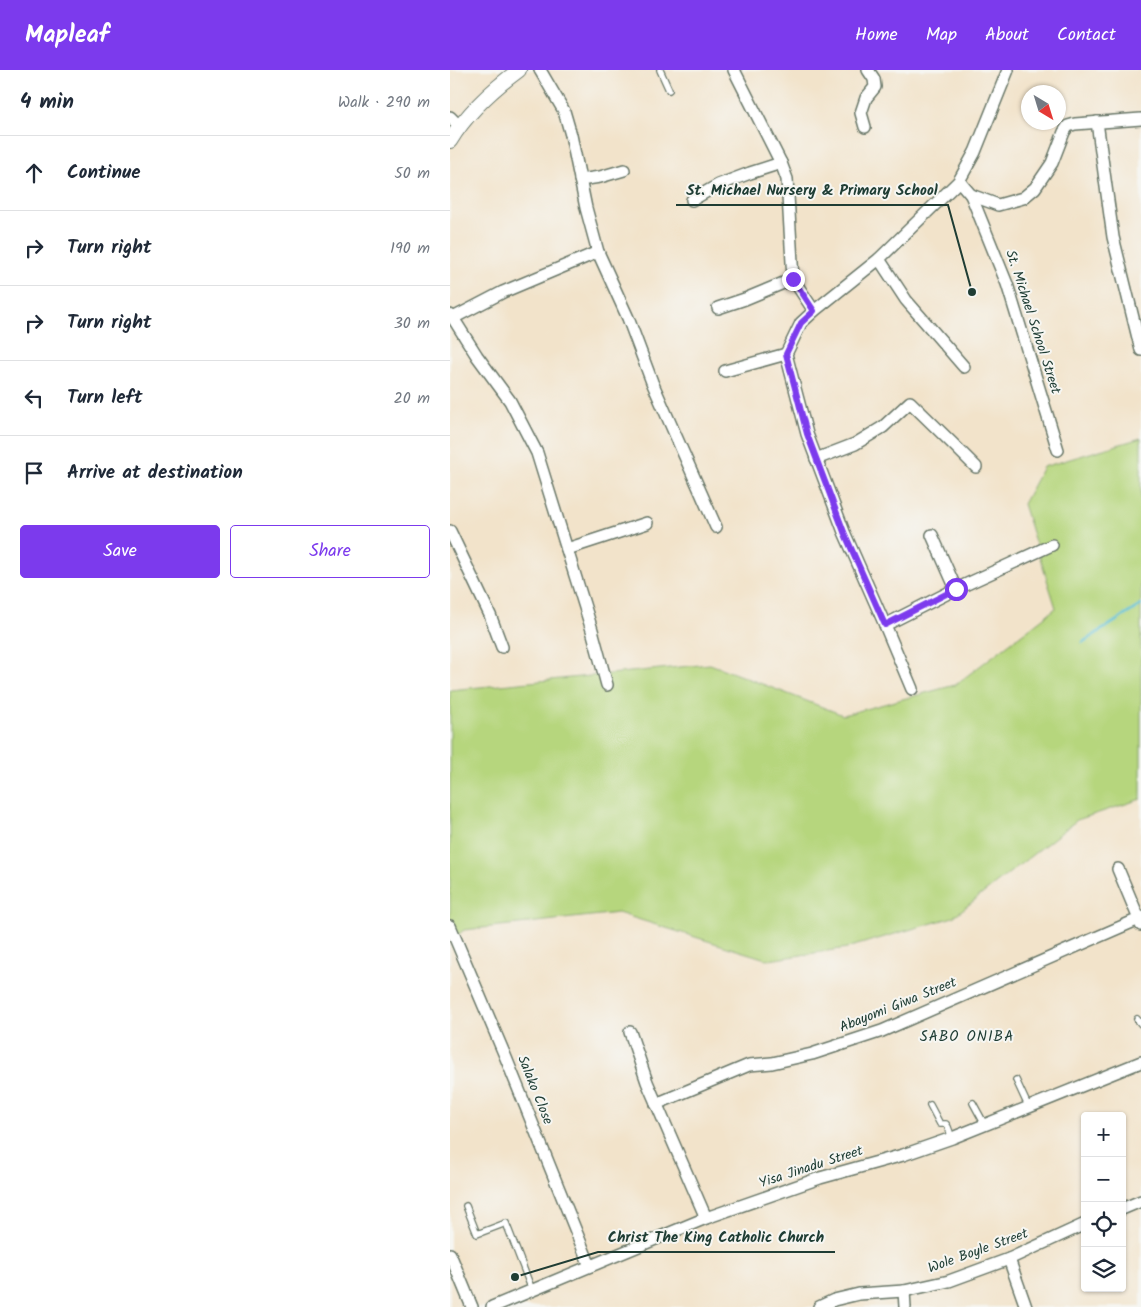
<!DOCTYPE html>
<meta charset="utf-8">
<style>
:root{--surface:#fff;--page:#f2f2f3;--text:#1f2937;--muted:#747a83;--line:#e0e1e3;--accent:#7c3aed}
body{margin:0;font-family:Kalam,sans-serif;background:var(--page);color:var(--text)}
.controls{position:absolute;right:15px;bottom:15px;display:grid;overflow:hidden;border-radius:5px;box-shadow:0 1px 4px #0004}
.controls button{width:45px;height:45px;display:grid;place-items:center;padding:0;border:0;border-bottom:1px solid var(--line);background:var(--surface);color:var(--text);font:25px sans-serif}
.compass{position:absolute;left:571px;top:15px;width:45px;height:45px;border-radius:50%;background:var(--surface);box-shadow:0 1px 4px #0004;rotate:142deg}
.stop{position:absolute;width:15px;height:15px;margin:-11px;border:4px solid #7c3aed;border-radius:50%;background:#fff}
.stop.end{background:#7c3aed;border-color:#fff;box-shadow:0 1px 5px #0008}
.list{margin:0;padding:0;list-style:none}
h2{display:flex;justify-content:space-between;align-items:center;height:65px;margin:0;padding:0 20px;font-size:21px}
h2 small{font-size:16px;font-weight:400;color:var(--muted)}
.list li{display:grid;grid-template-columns:32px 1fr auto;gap:15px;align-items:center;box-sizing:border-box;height:75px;padding:0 20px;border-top:1px solid var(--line)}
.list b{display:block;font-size:19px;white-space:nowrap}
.list em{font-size:16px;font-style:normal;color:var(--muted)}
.actions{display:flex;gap:10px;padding:15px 20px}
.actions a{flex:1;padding:11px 0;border:1px solid var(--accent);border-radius:5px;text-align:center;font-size:18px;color:var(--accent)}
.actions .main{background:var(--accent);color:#fff}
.icon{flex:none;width:28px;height:28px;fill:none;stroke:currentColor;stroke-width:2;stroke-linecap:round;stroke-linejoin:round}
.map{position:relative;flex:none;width:691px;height:1237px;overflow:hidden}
header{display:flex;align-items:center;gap:30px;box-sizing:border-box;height:70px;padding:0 25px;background:var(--accent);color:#fff}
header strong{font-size:24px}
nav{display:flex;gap:28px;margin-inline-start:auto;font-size:18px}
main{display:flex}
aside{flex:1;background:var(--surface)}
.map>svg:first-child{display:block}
.green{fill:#b6d67d;stroke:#6a8a58}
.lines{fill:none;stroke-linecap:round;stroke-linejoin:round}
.stream{stroke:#54bdd1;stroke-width:3}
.service-casing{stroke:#697768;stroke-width:8}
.minor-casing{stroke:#697768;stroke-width:14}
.tertiary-casing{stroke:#697768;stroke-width:16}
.service{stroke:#fff;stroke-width:5.5}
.minor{stroke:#fff;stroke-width:11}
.tertiary{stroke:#fff;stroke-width:14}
.route{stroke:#7c3aed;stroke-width:6}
.labels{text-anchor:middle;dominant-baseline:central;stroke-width:4;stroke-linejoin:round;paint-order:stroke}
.street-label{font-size:14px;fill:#1f3d34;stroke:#f6f6f2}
.neighbourhood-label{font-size:15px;letter-spacing:1px;fill:#1f3d34;stroke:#f6f6f2}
.leader{fill:none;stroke:#1f3d34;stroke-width:2}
.callout-dot{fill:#1f3d34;stroke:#f6f6f2;stroke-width:2}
.callout-label{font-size:15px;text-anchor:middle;font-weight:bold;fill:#1f3d34;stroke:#f6f6f2;stroke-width:4;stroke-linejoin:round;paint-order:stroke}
</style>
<header>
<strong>Mapleaf</strong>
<nav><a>Home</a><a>Map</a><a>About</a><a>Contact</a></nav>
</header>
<main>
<aside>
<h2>4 min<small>Walk · 290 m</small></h2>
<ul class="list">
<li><svg class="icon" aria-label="ahead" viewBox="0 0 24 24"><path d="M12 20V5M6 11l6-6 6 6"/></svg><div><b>Continue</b></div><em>50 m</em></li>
<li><svg class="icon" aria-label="right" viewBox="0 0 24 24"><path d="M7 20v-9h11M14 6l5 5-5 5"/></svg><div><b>Turn right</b></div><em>190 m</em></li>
<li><svg class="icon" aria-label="right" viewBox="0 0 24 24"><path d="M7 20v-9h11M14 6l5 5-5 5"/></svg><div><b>Turn right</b></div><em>30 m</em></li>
<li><svg class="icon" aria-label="left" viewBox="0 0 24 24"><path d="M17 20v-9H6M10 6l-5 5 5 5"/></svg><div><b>Turn left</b></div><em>20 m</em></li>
<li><svg class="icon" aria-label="arrive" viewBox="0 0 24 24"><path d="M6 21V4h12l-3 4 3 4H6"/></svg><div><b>Arrive at destination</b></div></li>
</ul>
<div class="actions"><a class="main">Save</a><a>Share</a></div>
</aside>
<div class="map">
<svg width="691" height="1237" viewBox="0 0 691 1237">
<rect width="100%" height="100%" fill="#f6f6f2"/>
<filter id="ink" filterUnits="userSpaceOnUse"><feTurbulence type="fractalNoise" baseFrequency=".02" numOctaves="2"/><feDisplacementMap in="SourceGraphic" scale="10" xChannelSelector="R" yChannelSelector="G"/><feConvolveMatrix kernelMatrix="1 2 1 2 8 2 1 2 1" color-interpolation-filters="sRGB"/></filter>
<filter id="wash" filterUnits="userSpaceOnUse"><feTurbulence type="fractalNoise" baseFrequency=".0096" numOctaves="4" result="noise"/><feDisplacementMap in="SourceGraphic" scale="20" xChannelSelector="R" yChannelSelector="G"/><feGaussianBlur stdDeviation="1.12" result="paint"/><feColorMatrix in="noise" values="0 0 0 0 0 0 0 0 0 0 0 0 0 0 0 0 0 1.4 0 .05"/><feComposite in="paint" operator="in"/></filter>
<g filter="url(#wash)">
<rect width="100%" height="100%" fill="#f2e3ca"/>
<path class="green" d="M691 368V729L627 750 503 847 397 878 319 890 168 843 14 860 0 871V620L260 594 393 645 505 615 606 538 573 434 593 397Z"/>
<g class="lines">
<path class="stream" d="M633 572 691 535"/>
</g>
</g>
<g filter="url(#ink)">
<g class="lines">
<defs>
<g id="service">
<path d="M210 0 219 20"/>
<path d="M687 949 691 954"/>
<path d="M566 1010 579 1038"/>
<path d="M523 1033 535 1055"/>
<path d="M480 1035 490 1054H496L498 1057 502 1068"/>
<path d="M16 1136 27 1164 56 1153 82 1220"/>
</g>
<g id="minor">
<path d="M90 0 114 41 121 65 136 138 148 182 178 248 202 312 266 457"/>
<path d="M284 0 331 93 337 109 343 209 364 241"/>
<path d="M0 47 9 56"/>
<path d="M647 52 663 167 691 280"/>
<path d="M415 57 411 43 416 28 425 17 424 9 418 0"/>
<path d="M130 110 150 107 174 100"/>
<path d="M509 111 521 125 557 214 608 380"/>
<path d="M521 125 548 135 573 128 585 118 602 93 614 62 618 56 625 54 691 49"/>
<path d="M242 130 268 115 300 103 331 93"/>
<path d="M429 189 456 230 514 297"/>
<path d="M268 238 295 229 343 209"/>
<path d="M0 245 3 248 27 286 60 331 87 383 142 560 157 615"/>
<path d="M3 248 53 222 148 182"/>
<path d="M275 301 336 284"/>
<path d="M366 389 405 374 433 357 460 332 503 374 526 397"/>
<path d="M0 461 40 545 52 577"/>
<path d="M482 465 506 519 435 555 394 462 357 364 336 284 351 253 364 241 429 189 509 111 525 82 558 0"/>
<path d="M117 479 197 453"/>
<path d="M506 519 602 475"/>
<path d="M435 555 462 619"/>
<path d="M668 799 689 849 691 847"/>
<path d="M0 856 56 988 140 1196"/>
<path d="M180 962 197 1012 256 1148"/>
<path d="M206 1034 299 995 322 993 362 984 432 961 689 849 691 855"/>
<path d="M672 1139 691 1131"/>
<path d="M0 1184 22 1237"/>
<path d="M559 1189 576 1237"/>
<path d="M454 1221 455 1237"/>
<path d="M42 1237 256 1148 370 1108 453 1085 502 1068 691 992"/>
<path d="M369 1237 384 1230 409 1224 454 1221 499 1211 559 1189 635 1154"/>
</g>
<path id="tertiary" d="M0 71C17 43 43 19 69 0"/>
</defs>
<use href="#service" class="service-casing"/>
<use href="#minor" class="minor-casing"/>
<use href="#tertiary" class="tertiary-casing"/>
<use href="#service" class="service"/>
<use href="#minor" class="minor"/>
<use href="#tertiary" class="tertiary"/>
</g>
</g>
<g class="lines" filter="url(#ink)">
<path class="route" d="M343 209 364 241 351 253 336 284 357 364 394 462 435 555 506 519"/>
</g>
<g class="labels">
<g class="street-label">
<text transform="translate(583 252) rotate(72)">St. Michael School Street</text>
<text transform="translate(448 935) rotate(-22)">Abayomi Giwa Street</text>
<text transform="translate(85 1020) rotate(68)">Salako Close</text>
<text transform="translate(361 1097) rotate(-18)">Yisa Jinadu Street</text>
<text transform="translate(528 1181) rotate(-20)">Wole Boyle Street</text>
</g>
<g class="neighbourhood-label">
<text x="517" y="967">SABO ONIBA</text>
</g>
</g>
<path class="leader" d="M522 222L498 135H226M65 1207L148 1182H385"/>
<g class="callout-dot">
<circle cx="522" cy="222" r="5"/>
<circle cx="65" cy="1207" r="5"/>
</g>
<g class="callout-label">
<text x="362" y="125">St. Michael Nursery &amp; Primary School</text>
<text x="266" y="1172">Christ The King Catholic Church</text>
</g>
</svg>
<div class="controls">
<button>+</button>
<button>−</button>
<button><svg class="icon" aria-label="locate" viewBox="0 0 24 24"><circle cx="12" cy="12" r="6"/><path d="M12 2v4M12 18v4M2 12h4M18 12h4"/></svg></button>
<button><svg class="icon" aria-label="layers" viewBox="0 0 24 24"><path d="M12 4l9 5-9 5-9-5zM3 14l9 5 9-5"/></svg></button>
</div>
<svg class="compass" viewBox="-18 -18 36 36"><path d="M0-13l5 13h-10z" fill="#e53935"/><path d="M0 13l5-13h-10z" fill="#747a83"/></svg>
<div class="stop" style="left:506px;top:519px"></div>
<div class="stop end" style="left:343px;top:209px"></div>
</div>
</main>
